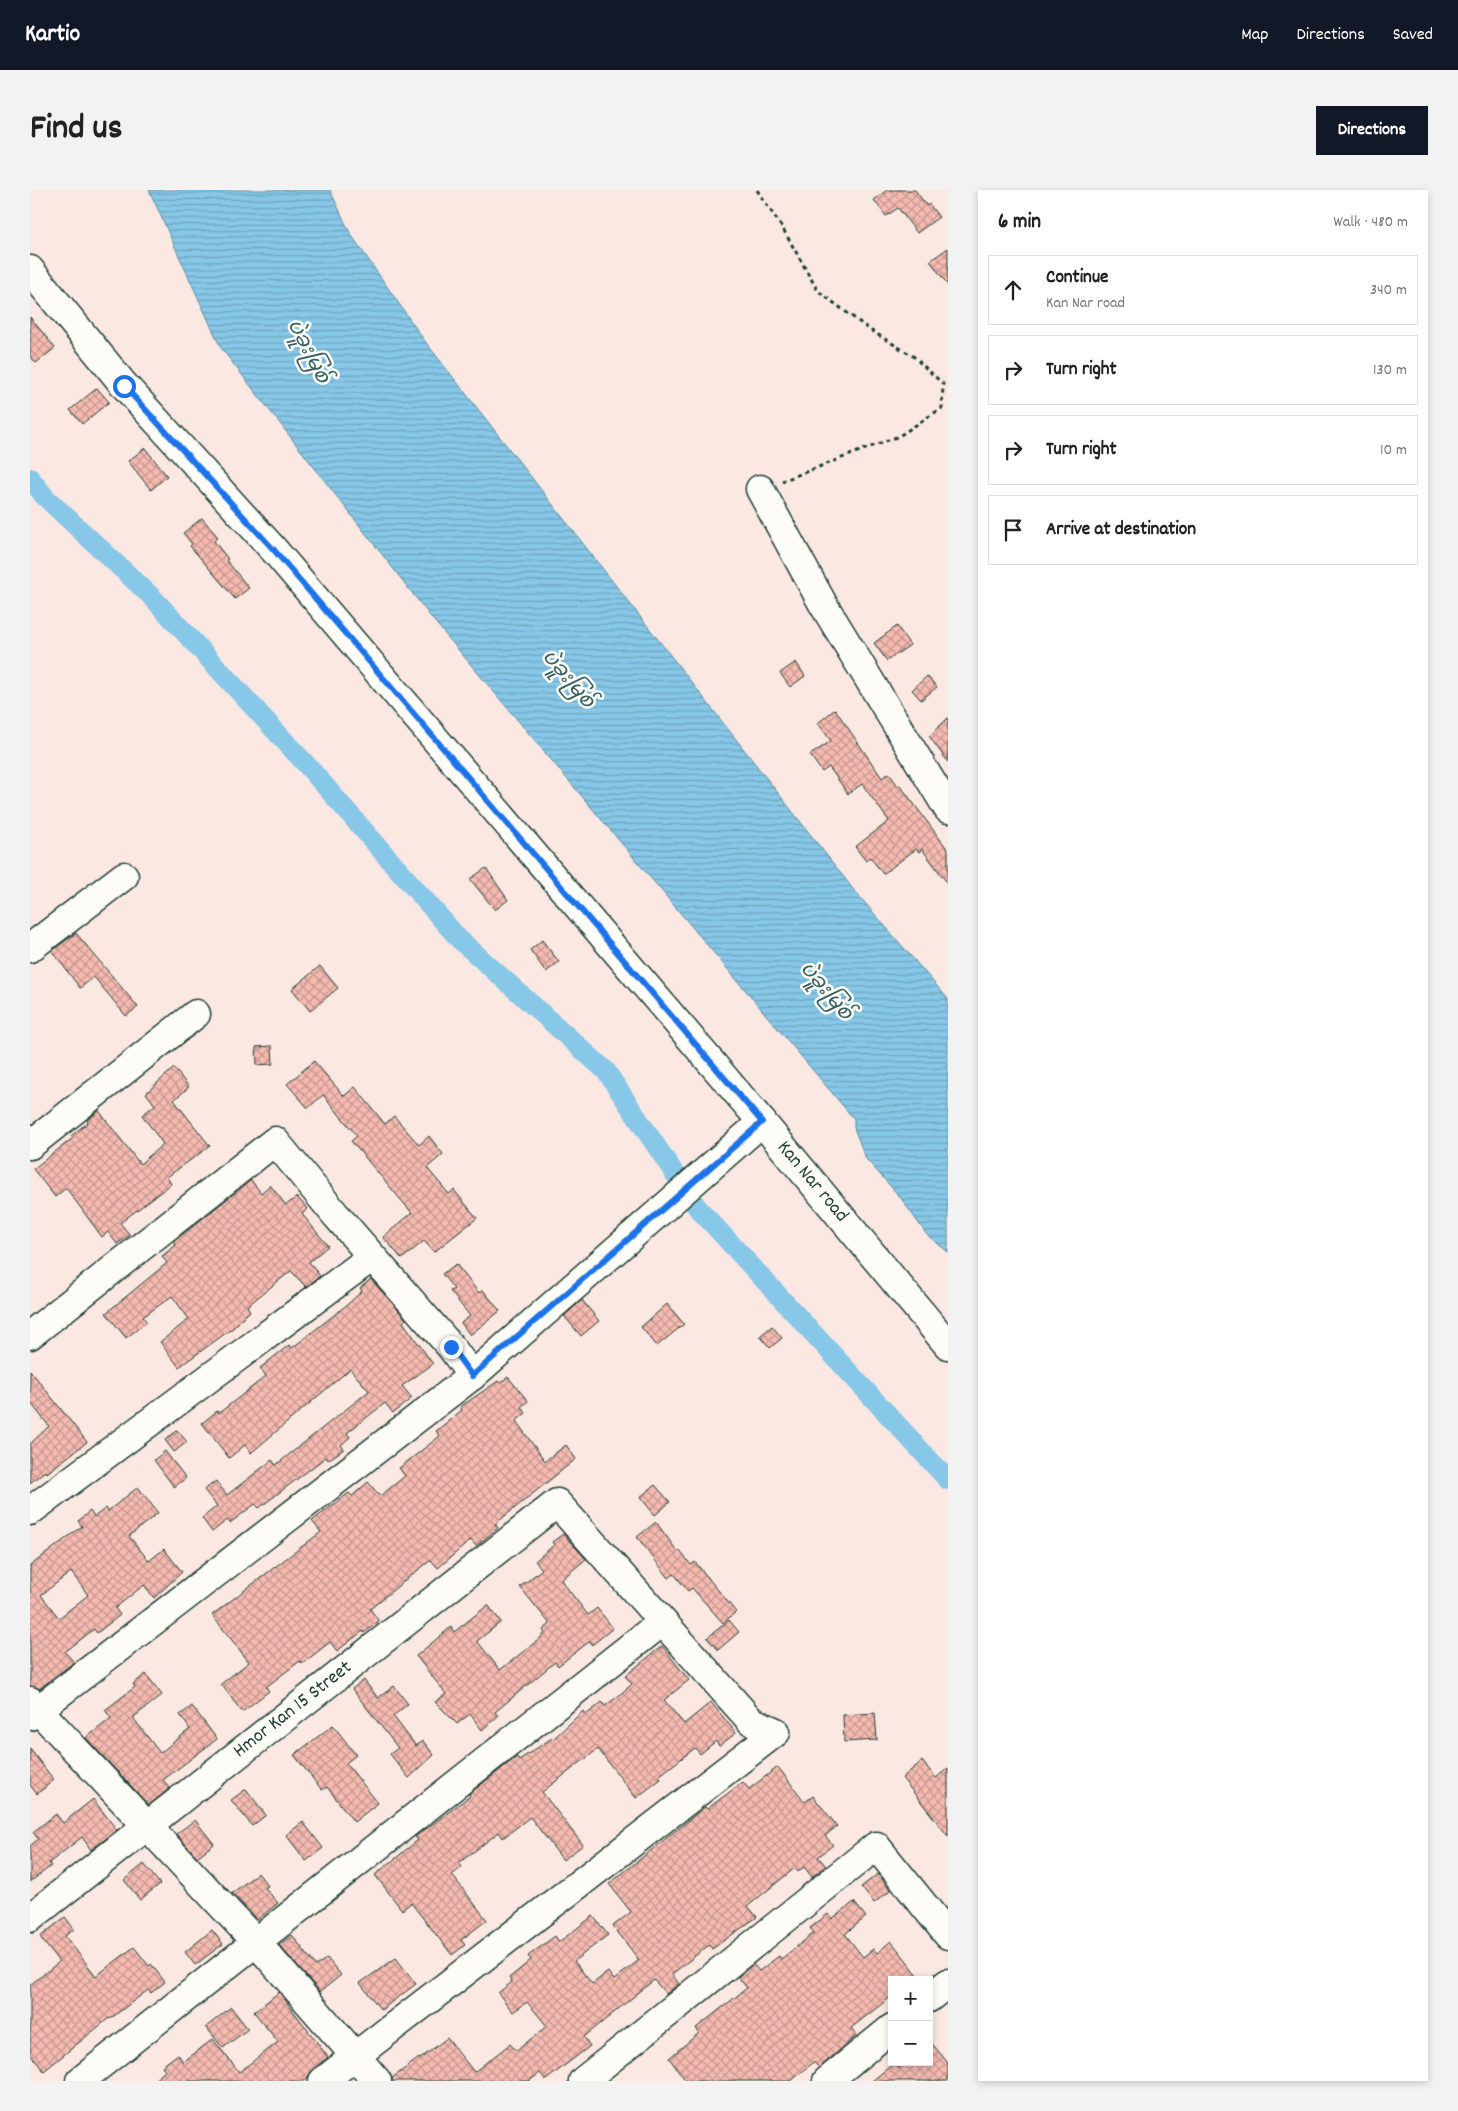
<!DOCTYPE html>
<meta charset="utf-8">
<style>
:root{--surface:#fff;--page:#f2f2f2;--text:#222;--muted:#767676;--line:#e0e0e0;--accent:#111827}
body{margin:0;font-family:Dekko,"Noto Sans Myanmar",sans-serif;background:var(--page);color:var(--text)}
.controls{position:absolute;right:15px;bottom:15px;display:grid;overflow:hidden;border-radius:0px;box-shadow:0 2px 8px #0003}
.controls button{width:45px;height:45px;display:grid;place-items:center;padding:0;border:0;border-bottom:1px solid var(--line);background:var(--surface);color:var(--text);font:25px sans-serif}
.stop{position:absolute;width:15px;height:15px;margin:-11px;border:4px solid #1a73e8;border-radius:50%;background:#fff}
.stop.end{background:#1a73e8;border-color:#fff;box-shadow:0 1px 5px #0008}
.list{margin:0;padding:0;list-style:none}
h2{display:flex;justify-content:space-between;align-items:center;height:65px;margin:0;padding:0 20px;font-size:21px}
h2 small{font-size:16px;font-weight:400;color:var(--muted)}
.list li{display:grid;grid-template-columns:32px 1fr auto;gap:15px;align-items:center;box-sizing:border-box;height:70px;margin:0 10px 10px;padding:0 10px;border:1px solid var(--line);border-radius:0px}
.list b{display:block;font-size:19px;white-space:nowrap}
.list p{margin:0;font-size:16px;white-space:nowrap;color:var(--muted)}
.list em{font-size:16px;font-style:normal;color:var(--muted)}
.icon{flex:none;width:28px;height:28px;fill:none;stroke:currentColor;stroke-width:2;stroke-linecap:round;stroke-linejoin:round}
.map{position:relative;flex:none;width:918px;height:1891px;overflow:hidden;border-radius:0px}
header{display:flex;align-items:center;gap:30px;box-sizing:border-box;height:70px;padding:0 25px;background:var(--accent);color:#fff}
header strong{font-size:24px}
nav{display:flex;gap:28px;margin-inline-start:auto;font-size:18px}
.intro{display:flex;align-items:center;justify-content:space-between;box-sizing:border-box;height:120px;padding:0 30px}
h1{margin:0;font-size:35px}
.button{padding:12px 22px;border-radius:0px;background:var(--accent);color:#fff;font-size:18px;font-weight:700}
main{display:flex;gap:30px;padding:0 30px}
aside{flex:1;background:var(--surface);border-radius:0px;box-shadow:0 2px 8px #0003}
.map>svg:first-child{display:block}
.water{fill:url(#water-rules);stroke:#5d90a0}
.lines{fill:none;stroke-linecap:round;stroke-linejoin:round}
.canal{stroke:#87c7e8;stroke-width:20}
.building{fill:url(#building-cross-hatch);stroke:#1f3d34;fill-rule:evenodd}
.minor-casing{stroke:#1f3d34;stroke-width:31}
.path{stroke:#1f3d34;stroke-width:3;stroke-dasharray:4 4;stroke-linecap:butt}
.minor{stroke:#fdfcf7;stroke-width:28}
.route{stroke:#1a73e8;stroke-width:6}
.labels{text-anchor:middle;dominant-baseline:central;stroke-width:5;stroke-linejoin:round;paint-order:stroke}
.street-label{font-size:20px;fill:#1f3d34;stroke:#fdfcf7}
.water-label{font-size:21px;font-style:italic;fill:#396061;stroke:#fdfcf7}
</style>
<header>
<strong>Kartio</strong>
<nav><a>Map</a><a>Directions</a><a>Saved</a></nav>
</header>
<div class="intro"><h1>Find us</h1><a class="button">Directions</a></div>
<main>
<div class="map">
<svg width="918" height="1891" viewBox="0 0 918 1891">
<defs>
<pattern id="water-rules" width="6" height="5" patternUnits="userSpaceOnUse" patternTransform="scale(1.25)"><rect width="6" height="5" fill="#87c7e8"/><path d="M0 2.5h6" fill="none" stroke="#6ea3bd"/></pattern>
<pattern id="building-cross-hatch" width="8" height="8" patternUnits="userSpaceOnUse" patternTransform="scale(1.25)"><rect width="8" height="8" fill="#f5bab0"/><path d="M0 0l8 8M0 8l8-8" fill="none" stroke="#c69890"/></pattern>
</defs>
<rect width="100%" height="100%" fill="#fbe8e2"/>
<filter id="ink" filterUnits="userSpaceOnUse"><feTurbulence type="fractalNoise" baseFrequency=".02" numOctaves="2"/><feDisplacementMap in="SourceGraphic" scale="10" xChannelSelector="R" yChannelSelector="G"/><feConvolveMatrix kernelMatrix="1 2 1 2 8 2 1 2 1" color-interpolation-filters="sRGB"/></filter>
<g filter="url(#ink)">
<path class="water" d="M119 0H300L320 43 394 150 823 699 918 809V1062L897 1045 870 1007 836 969 824 938V929L404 431 191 158Z"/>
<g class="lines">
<path class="canal" d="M0 288 15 307 123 408 274 572 429 749 576 881 667 1017 918 1290"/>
</g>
<g class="building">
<path d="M857 0H885L897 16 899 14 909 27 887 43 868 18 856 26 844 10Z"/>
<path d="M918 58V95L900 71Z"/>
<path d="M0 127 25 158 6 173 0 166Z"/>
<path d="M67 198 79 212 52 234 40 220Z"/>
<path d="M115 258 137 286 121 300 98 271Z"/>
<path d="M172 328 188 347 184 351 198 369 196 370 219 398 205 409 160 356 162 354 153 343Z"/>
<path d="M867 436 880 455 857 471 844 453Z"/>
<path d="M766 472 775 486 760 497 750 483Z"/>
<path d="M897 486 907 497 891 510 882 500Z"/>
<path d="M805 519 852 588 859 583 868 596 870 595 918 660V694L892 659 889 662 886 659 853 684 840 667 836 671 825 657 859 631 832 594 818 604 799 577 792 582 780 565 801 551 788 533Z"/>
<path d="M918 528V572L899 546Z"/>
<path d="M456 678 478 710 465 720 440 689Z"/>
<path d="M46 743 108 817 96 826 64 787 50 798 22 761Z"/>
<path d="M512 750 529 772 516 782 500 760Z"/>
<path d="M290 776 308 798 280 821 262 799Z"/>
<path d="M242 856 243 874 227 875 226 857Z"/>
<path d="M284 871 314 906 325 897 355 934 364 926 389 955 399 946 413 964 397 978 419 1004 424 1000 447 1028 404 1062 394 1051 372 1069 353 1047 382 1023 321 951 327 946 293 905 278 918 257 894Z"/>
<path d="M144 878 159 897 144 910 180 956 137 987 141 994 90 1033 100 1045 87 1054 78 1042 72 1047 36 998 25 1007 3 979 43 948 41 946 58 932 57 930 69 921 110 974 133 954 112 925 125 915 116 903Z"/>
<path d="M221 990 231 1003 240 995 256 1015 267 1007 278 1019 272 1024 298 1056 279 1072 290 1086 276 1097 261 1081 217 1116 220 1121 203 1138 149 1177 130 1152 159 1129 142 1106 113 1127 117 1132 96 1148 76 1123 137 1073 132 1066 146 1055 143 1052Z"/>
<path d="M426 1074 449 1103 453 1100 470 1121 440 1145 431 1133 440 1126 420 1101 424 1099 412 1084Z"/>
<path d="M341 1089 376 1129 373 1132 403 1174 372 1196 382 1208 363 1223 355 1213 317 1243 320 1247 311 1255 314 1259 298 1270 296 1267 229 1318 225 1314 200 1333 197 1330 182 1342 172 1328 187 1316 174 1300 186 1291 197 1305 242 1270 246 1275 339 1201 320 1179 221 1263 215 1255 199 1268 172 1233 187 1221 189 1223 236 1186 230 1178 259 1155 262 1158 318 1114 332 1101 330 1098Z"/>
<path d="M552 1110 569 1131 551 1146 534 1126Z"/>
<path d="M637 1114 654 1134 627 1156 611 1137Z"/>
<path d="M742 1136 752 1148 740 1158 730 1146Z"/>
<path d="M0 1180 57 1252 17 1283 15 1281 0 1293V1254L19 1236 0 1212Z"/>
<path d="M478 1187 498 1211 491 1217 496 1223 486 1231 515 1271 536 1255 546 1269 465 1334 468 1338 446 1356 441 1350 408 1378 401 1370 379 1387 340 1419 349 1431 334 1443 333 1441 307 1461 300 1452 272 1474 270 1471 236 1497 239 1501 212 1522 191 1494 219 1472 182 1425 291 1342 282 1331 300 1317 319 1303 322 1306 338 1292 350 1306 375 1286 369 1278 410 1246 406 1241 432 1220 430 1217 468 1191 470 1193Z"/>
<path d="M147 1240 157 1252 144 1262 135 1250Z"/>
<path d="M135 1261 156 1288 144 1297 124 1270Z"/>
<path d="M625 1295 640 1312 625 1325 610 1307Z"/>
<path d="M108 1297 128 1323 99 1346 119 1371 134 1359 152 1382 124 1408 114 1395 85 1418 90 1425 67 1443 64 1439 35 1462 44 1472 9 1499 0 1496V1376L52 1336 48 1331 60 1321 64 1327 76 1318 78 1321ZM41 1382 58 1405 29 1428 11 1405Z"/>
<path d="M626 1332 647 1361 649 1360 661 1375 665 1372 706 1422 693 1433 662 1398 658 1401 644 1384 639 1388 607 1347Z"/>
<path d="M533 1344 556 1369 531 1390 558 1425 567 1418 583 1438 562 1455 560 1451 528 1476 525 1472 465 1522 468 1526 452 1540 440 1524 427 1534 405 1512 416 1504 386 1466 421 1437 424 1442 458 1415 471 1432 447 1451 470 1480 508 1450 515 1443 513 1440 520 1434 490 1397 512 1379 505 1371 524 1355 522 1352Z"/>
<path d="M699 1430 709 1442 688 1460 677 1448Z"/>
<path d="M632 1456 659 1490 634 1510 654 1534 681 1512 706 1543 689 1556 686 1551 670 1564 665 1558 629 1586 631 1589 606 1608 568 1559 512 1602 553 1655 533 1670 500 1627 473 1648 469 1642 429 1673 432 1677 422 1685 457 1730 431 1750 435 1755 422 1765 381 1713 372 1720 345 1685 388 1650 385 1647 440 1606 439 1604 476 1575 487 1567 489 1570 522 1548 523 1549 553 1521 556 1525 572 1512 575 1516 587 1507 602 1494 595 1486Z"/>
<path d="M116 1484 132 1505 104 1527V1529L130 1563 160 1539 150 1525 162 1516 187 1549 133 1590 140 1598 119 1615 56 1548 81 1528 75 1520 105 1497 103 1494Z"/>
<path d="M334 1490 348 1508 364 1496 378 1514 363 1526 386 1556 393 1551 404 1565 379 1588 360 1564 368 1558 322 1499Z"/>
<path d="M845 1523 847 1550 814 1552 813 1525Z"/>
<path d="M303 1535 326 1565 316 1573 348 1613 324 1632 297 1597 292 1600 264 1565Z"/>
<path d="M0 1559 24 1590 7 1604 0 1595Z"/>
<path d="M892 1571 906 1588 918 1578V1646L872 1588Z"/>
<path d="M748 1577 775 1612 783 1606 807 1636 795 1646 803 1655 788 1667 796 1676 782 1687 774 1677 768 1682 765 1678 718 1716 727 1727 682 1759 679 1755 642 1784 649 1794 636 1804 624 1790 554 1847 560 1856 516 1890 510 1883 499 1891H362V1888L389 1868 390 1869 417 1848 444 1882 480 1854 486 1861 517 1836 497 1812 483 1822 468 1803 482 1792 479 1788 501 1770 498 1766 525 1746 529 1752 563 1726 578 1745 544 1771 562 1794 578 1782 584 1790 609 1770 583 1736 601 1722 579 1694 675 1617 677 1619 713 1592 719 1599Z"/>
<path d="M216 1599 236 1625 222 1636 201 1610Z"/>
<path d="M63 1609 87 1640 61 1660 52 1647 19 1673 21 1676 0 1692V1656L8 1649 3 1642 26 1624 33 1633Z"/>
<path d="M165 1630 184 1654 167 1667 146 1644Z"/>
<path d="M273 1632 293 1658 276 1671 256 1645Z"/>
<path d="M114 1674 130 1694 110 1710 94 1690Z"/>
<path d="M228 1683 238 1696 235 1698 248 1713 227 1730 202 1703Z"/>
<path d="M848 1684 861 1700 844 1713 831 1697Z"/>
<path d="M824 1712 836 1727 815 1744 833 1767 843 1759 847 1763 861 1751 892 1790H862V1806L821 1838 827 1845 789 1878 784 1872 761 1891H656L639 1868 669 1843 666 1838 717 1798 708 1787 723 1774 729 1781 749 1766 751 1769 784 1743 780 1738 798 1724 802 1729Z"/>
<path d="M35 1727 44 1739 35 1746 66 1786 104 1757 119 1776 121 1774 135 1792 121 1803 118 1800 80 1829 79 1828 14 1881 0 1864V1795L29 1772 10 1747Z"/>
<path d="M182 1740 193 1754 165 1775 155 1762Z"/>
<path d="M262 1745 286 1776 297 1768 311 1785 290 1802 249 1755Z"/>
<path d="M366 1768 386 1794 351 1820 330 1793Z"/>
<path d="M249 1802 298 1867 283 1879 275 1891H123L135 1881 132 1876 148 1864 153 1872 183 1849 209 1882 248 1852 224 1822Z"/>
<path d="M201 1817 218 1839 193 1858 176 1837Z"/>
<path d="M899 1850 918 1873V1891H842L864 1873 869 1878 876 1872H899Z"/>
</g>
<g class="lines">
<defs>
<g id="minor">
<path d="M0 80 94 195 244 360 732 932 918 1155"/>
<path d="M730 299 793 414 918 619"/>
<path d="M0 758 94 686"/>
<path d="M0 955 166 824"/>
<path d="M0 1145 245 951 305 1024 421 1157 442 1186 0 1526"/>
<path d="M442 1186 732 932"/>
<path d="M0 1321 342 1067"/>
<path d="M0 1511 225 1751 347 1891"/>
<path d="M0 1728 527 1313 721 1531 746 1542 293 1891"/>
<path d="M899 1808 918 1793"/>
<path d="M50 1891 632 1432"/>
<path d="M553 1891 846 1656 918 1745"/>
<path d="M797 1891 862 1838"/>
</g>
</defs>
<use href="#minor" class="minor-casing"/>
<path class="path" d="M727 0 753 39 788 101 840 140 883 166 913 194 912 218 869 246 752 291"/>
<use href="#minor" class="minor"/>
</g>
</g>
<g class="lines" filter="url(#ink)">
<path class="route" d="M94 196 244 360 732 932 442 1186 421 1157"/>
</g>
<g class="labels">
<g class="street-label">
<text transform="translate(782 992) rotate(50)">Kan Nar road</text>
<text transform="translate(263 1520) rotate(-38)">Hmor Kan 15 Street</text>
</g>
<g class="water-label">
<text transform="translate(277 162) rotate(63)">ပဲခူးမြစ်</text>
<text transform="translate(537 490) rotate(50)">ပဲခူးမြစ်</text>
<text transform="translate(795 802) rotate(50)">ပဲခူးမြစ်</text>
</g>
</g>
</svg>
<div class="controls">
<button>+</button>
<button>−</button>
</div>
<div class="stop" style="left:94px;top:196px"></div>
<div class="stop end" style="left:421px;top:1157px"></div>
</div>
<aside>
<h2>6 min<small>Walk · 480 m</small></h2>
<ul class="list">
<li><svg class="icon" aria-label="ahead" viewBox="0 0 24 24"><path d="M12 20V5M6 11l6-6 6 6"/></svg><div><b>Continue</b><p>Kan Nar road</p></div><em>340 m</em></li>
<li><svg class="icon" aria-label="right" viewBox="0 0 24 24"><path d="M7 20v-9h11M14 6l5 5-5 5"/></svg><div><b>Turn right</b></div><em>130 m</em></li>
<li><svg class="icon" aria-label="right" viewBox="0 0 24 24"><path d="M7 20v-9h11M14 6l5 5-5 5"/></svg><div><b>Turn right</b></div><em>10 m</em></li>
<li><svg class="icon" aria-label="arrive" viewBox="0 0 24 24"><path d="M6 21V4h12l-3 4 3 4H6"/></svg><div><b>Arrive at destination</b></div></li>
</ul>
</aside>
</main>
